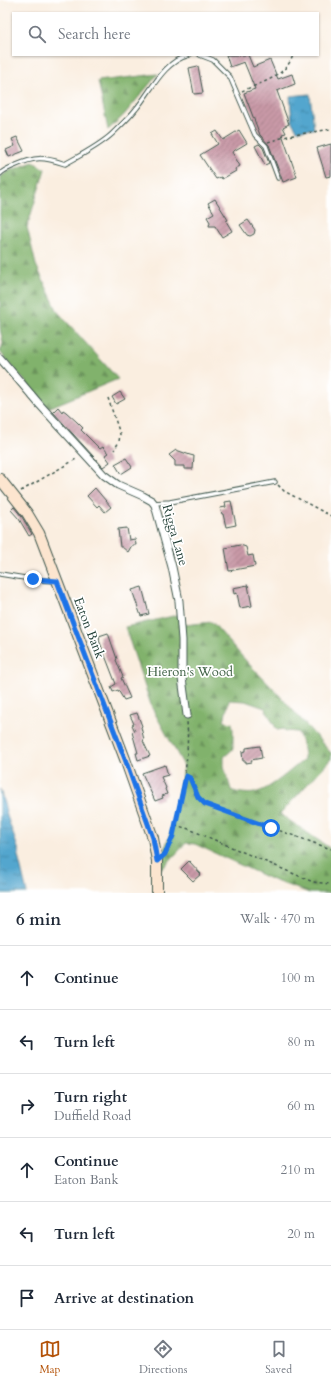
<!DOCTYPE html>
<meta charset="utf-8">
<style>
:root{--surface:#fff;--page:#f2f2f3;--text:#1f2937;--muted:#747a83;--line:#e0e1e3;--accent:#b45309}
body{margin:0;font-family:Cardo,serif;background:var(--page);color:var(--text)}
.stop{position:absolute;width:12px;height:12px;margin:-9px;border:3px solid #1a73e8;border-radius:50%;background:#fff}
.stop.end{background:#1a73e8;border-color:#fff;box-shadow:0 1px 4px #0008}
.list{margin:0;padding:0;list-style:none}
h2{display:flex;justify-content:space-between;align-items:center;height:52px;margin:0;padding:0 16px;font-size:17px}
h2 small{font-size:13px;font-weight:400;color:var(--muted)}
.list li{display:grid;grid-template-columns:26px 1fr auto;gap:12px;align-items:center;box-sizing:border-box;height:64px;padding:0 16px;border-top:1px solid var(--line)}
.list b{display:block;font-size:15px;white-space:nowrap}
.list p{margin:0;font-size:13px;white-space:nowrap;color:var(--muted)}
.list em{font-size:13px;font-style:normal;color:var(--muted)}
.icon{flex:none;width:22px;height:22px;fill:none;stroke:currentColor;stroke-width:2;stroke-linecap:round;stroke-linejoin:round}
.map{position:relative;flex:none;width:331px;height:893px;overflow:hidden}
.search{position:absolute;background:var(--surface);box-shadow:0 1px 3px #0004;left:12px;right:12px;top:12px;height:44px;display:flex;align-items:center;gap:10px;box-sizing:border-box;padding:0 14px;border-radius:0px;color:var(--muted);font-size:15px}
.sheet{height:436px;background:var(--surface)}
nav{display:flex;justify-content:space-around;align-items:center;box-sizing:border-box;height:56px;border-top:1px solid var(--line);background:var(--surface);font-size:11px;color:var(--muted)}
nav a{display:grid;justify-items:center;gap:2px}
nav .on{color:var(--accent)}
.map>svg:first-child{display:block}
.forest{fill:url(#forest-firs);stroke:#507850;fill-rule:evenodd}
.water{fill:url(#water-ripples);stroke:#387281}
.building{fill:url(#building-hatch)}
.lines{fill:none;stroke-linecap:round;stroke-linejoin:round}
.lane-casing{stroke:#40584e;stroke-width:5.5}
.street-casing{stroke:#40584e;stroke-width:9}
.secondary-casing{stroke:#40584e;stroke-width:12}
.path{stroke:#40584e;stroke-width:1.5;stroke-dasharray:3 3;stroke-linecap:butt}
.lane{stroke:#fff;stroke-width:3.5}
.street{stroke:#fff;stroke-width:7}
.secondary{stroke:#fce5cf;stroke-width:10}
.route{stroke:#1a73e8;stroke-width:5}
.labels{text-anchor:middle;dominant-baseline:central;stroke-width:3.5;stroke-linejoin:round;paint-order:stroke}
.street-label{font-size:13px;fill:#1f3d34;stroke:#fff}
.park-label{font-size:13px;fill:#406246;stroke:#fff}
</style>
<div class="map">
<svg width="331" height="893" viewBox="0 0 331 893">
<defs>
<pattern id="forest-firs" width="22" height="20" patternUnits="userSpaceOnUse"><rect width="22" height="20" fill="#81b26c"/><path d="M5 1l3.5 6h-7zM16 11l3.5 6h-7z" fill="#69925a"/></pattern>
<pattern id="water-ripples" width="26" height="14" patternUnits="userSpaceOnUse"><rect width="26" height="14" fill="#52a6ce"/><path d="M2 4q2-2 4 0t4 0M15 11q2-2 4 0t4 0" fill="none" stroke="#4388a8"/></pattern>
<pattern id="building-hatch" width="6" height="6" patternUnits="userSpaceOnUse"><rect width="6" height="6" fill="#c999a7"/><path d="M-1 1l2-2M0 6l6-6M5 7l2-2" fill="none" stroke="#a37e89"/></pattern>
</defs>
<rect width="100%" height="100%" fill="#fff"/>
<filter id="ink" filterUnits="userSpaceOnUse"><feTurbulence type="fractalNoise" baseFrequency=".025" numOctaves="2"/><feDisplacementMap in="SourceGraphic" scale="8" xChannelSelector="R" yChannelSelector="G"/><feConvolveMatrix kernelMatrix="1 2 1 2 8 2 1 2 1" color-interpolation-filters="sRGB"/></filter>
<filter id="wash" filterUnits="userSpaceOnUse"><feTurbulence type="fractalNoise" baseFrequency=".012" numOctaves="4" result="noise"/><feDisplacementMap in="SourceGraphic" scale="16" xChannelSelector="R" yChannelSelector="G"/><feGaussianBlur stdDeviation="0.9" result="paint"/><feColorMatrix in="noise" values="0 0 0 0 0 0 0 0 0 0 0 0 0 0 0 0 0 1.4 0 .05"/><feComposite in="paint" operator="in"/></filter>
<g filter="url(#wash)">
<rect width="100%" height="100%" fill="#faeee0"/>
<g class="forest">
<path d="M158 74 124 115 108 130 98 81Z"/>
<path d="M33 162 45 169 27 227 36 265 58 312 118 379 48 408 0 352 3 343 0 328V177L9 171Z"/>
<path d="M182 614 184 625 212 622 247 662 282 698 331 753V759L280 814 331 849V893H310L275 881 195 844 186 843 162 869 160 854 161 855 163 853 170 834 184 766 152 708 125 627ZM229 700 245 701 265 708 277 730 284 729 285 731 298 732C302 742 304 750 304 760 290 770 273 787 258 792 252 795 236 793 231 790L224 766V757L233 749V730L232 723 224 721Z"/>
</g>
<g class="water">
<path d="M310 94 314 129 297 130 292 122 290 96Z"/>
<path d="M0 789 9 822 19 851 18 856 27 893H0Z"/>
</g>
<g id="blocks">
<g class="building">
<path d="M226 55H248L253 67 270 60 278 79 292 74 295 84 277 91 289 124 283 127 286 133 282 134 297 177 283 182 269 145 260 135 244 93 255 89 244 62 230 67Z"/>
<path d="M198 66 203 93 194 94 189 68Z"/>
<path d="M239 130 247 143 232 152 240 166 235 169 236 171 222 179 221 177 216 179 200 155 218 144 212 134 217 131 223 140Z"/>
<path d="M17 137 24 151 9 157 6 150 15 146 12 139Z"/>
<path d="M259 144 263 148 269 163 265 165 255 146Z"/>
<path d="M331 144V176L326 177 317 148Z"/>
<path d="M215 199 228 220 226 221 232 231 222 237 215 226H209L210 222 207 217 214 213 208 203Z"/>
<path d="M248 220 255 230 254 234 250 236 247 235 240 225Z"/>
<path d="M120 392 125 399 116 404 112 397Z"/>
<path d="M58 407 62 412 63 410 66 412 77 422 83 428 81 430 100 449 103 447 108 453 105 455 110 462 103 467 53 412Z"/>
<path d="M176 450 190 455 194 456 193 469H185V466H175V461L169 455Z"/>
<path d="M126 458 132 467 121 474 115 464Z"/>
<path d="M95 488 111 507 105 512 99 505 97 507 87 496Z"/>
<path d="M231 501 236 525 226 527 223 514H222L220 508 226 507 225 502Z"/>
<path d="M14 507 22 517 32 534 29 536 19 519 11 510Z"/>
<path d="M127 528 129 540 135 539 136 545H132L128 552 122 547H120L118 529Z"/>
<path d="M240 545 246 547 248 556 253 555 255 566 229 571 225 548Z"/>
<path d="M248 585 252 606 240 608 237 593 234 594 233 588Z"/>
<path d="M142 587 149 614 141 616 132 590Z"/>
<path d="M108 633 117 659 116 660 123 677 121 678 130 698 124 700 118 690 113 692 111 687 116 684 99 640 100 639 99 636Z"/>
<path d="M137 713 142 726 141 727 144 740 143 741 150 756 138 760 136 753H138L132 732 135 731 132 725 134 724 130 715Z"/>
<path d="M260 746 262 758 251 760 252 762 246 763V761H243L242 752 246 751V748Z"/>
<path d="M165 765 168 775 161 777 166 788 165 789 167 794 162 796 163 798 155 801 142 773Z"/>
<path d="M189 861 201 874 193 881 181 869Z"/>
</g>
</g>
</g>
<g filter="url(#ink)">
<use href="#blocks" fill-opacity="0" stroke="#40584e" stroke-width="1"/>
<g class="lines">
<defs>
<g id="lane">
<path d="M200 55 213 60 230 77 255 135 266 146 278 178"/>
<path d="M0 174C4 170 9 168 14 166 36 156 43 157 65 164 81 155 99 146 112 134 120 126 129 118 136 109 152 90 163 62 189 55"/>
<path d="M154 503 170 502 275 482"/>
<path d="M0 574 37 580 56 581"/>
</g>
<path id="street" d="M0 358 40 405 104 475 118 485 143 496 152 501 155 505 172 567 179 601 182 640V678L187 715"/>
<path id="secondary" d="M0 479 27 513 39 533 125 759 153 838 157 861V893"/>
</defs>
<use href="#lane" class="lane-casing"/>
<use href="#street" class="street-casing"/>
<use href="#secondary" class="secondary-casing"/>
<g class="path">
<path d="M242 91C260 83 286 77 293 55"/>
<path d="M268 142 288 136 331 129"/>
<path d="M108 398 120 434 119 442 114 450"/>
<path d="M278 485 284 491 331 516"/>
<path d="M21 491 78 458"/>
<path d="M186 776 190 778 198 797 205 804 331 849"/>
<path d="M175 825 189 829 313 882 331 884"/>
<path d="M164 854C173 840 176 824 179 807 185 779 189 751 187 721"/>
</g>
<use href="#lane" class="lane"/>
<use href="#street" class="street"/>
<use href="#secondary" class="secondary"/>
</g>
</g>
<g class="lines" filter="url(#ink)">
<path class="route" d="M33 579 57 581 125 759 153 838 157 861 165 854 173 836 186 776 190 778 198 797 205 804 271 828"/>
</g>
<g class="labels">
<g class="street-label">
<text transform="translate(175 535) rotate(74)">Rigga Lane</text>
<text transform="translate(89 628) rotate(69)">Eaton Bank</text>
</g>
<g class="park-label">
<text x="190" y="672">Hieron's Wood</text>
</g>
</g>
</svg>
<div class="stop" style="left:271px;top:828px"></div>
<div class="stop end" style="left:33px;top:579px"></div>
<div class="search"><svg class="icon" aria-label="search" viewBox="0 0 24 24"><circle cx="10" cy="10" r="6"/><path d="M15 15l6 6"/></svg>Search here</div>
</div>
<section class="sheet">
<h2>6 min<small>Walk · 470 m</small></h2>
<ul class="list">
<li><svg class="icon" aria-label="ahead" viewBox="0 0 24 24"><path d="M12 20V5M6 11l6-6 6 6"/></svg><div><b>Continue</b></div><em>100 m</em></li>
<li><svg class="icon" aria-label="left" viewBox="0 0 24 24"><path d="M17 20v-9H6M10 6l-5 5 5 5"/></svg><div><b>Turn left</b></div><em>80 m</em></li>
<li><svg class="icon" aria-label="right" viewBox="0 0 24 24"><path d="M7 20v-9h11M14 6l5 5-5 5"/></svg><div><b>Turn right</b><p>Duffield Road</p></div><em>60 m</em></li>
<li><svg class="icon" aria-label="ahead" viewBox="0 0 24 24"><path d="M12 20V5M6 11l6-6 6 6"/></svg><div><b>Continue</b><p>Eaton Bank</p></div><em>210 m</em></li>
<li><svg class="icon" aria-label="left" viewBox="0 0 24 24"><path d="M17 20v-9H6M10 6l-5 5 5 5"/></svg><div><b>Turn left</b></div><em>20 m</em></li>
<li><svg class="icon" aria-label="arrive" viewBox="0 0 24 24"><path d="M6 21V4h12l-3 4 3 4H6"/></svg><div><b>Arrive at destination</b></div></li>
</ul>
</section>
<nav>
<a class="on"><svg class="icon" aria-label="map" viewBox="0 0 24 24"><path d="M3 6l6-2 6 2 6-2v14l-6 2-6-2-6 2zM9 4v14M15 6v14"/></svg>Map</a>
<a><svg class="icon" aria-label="directions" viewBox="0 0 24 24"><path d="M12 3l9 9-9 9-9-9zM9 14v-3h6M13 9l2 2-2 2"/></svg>Directions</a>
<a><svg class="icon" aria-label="saved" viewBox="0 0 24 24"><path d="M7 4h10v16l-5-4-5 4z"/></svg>Saved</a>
</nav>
